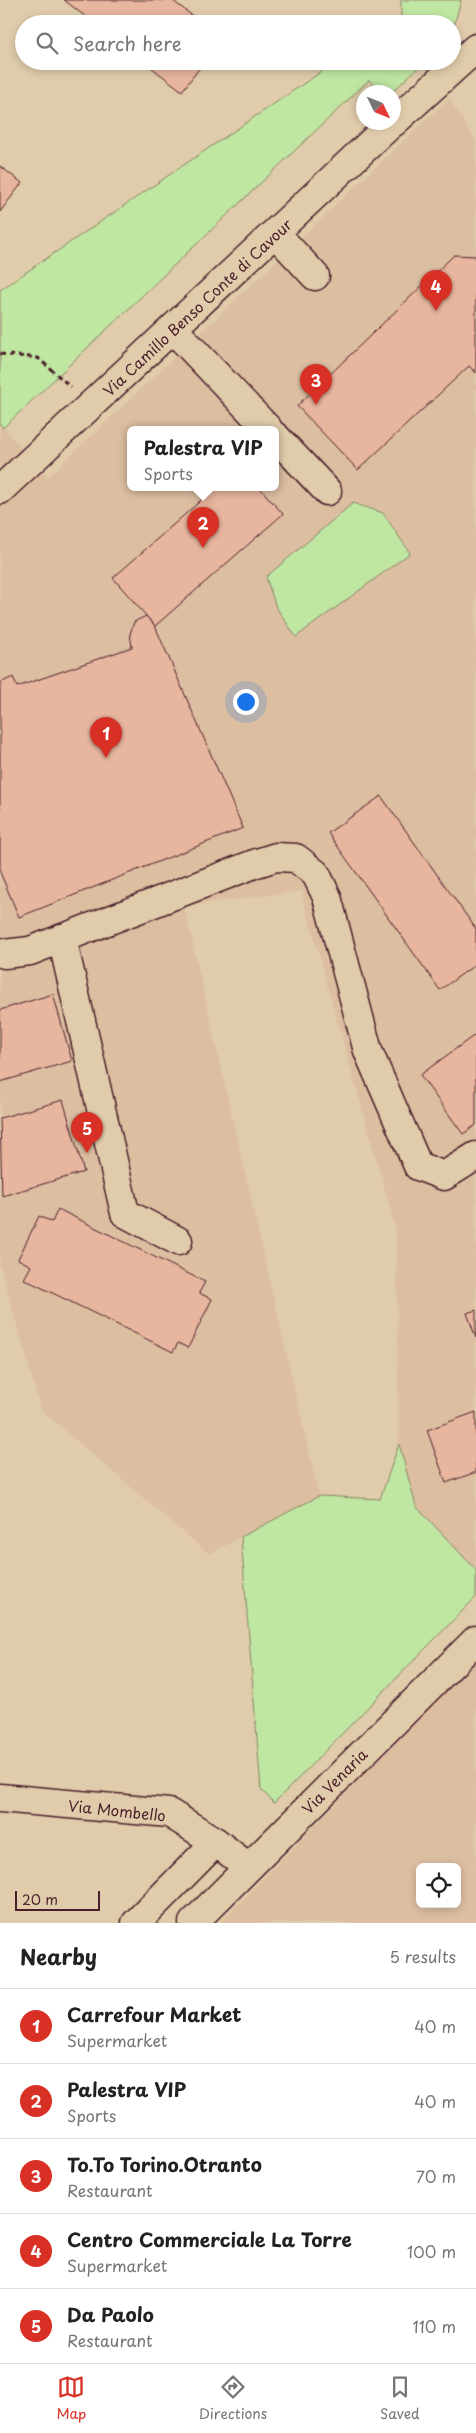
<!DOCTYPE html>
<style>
:root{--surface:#fff;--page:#f2f2f2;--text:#222;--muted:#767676;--line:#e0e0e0;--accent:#d93025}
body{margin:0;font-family:"Playpen Sans",sans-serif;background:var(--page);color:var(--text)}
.controls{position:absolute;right:15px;bottom:15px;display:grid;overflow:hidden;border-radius:8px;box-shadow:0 2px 8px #0003}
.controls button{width:45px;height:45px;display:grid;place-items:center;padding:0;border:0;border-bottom:1px solid var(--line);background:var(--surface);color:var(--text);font:25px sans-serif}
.compass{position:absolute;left:356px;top:85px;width:45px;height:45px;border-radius:50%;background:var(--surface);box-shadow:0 2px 8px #0003;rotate:133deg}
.scale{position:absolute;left:15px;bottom:12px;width:85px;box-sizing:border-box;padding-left:5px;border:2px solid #4a1f2b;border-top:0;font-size:14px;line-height:18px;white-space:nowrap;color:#4a1f2b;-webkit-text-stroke:4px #e0ccaa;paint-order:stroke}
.you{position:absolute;left:245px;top:701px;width:18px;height:18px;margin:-12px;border:4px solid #fff;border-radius:50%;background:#1a73e8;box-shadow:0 0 0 8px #1a73e833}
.badge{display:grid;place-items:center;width:32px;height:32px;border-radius:50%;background:var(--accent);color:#fff;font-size:16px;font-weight:700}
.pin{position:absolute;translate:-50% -41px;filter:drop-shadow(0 1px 2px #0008)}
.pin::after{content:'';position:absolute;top:26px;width:18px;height:15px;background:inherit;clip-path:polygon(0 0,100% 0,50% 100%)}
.popup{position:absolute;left:127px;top:426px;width:152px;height:65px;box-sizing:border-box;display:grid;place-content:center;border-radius:8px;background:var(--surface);filter:drop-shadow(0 1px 4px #0005);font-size:16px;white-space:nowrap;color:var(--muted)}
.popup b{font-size:19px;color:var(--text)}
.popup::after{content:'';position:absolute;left:50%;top:100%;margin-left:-10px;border:10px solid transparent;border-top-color:var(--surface)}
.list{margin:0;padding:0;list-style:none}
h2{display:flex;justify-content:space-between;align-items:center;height:65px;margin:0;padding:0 20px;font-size:21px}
h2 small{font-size:16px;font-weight:400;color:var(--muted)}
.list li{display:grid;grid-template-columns:32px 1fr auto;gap:15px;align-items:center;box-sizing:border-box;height:75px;padding:0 20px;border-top:1px solid var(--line)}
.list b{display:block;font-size:19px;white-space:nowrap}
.list p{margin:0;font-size:16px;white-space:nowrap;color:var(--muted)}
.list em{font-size:16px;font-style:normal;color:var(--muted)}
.icon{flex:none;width:28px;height:28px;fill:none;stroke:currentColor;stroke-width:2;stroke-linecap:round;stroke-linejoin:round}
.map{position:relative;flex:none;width:476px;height:1923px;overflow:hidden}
.search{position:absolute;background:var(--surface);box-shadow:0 2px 8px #0003;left:15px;right:15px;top:15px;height:55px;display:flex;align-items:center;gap:12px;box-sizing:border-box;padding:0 18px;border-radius:28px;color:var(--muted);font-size:19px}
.sheet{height:440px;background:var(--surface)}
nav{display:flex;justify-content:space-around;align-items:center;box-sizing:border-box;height:70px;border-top:1px solid var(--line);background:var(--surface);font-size:14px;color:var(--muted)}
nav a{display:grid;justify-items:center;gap:2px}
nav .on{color:var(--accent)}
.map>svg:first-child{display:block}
.built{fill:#dcbea1;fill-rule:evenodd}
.green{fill:#c0e7a2;stroke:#858366}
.building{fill:#e8b59e;stroke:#4a1f2b}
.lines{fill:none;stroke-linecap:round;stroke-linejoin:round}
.minor-casing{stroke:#4a1f2b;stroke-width:31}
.major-casing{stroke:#4a1f2b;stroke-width:31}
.path{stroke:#4a1f2b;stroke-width:3;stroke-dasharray:5 4;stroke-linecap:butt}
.minor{stroke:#e0ccaa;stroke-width:28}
.major{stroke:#e0ccaa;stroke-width:28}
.labels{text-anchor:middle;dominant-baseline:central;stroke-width:4.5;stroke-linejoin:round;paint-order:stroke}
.street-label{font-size:15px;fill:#4a1f2b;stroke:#e0ccaa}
</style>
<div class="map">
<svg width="476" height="1923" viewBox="0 0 476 1923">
<rect width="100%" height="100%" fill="#e0ccaa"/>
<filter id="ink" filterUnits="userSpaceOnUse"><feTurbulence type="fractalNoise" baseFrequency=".02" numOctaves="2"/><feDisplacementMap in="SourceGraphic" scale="10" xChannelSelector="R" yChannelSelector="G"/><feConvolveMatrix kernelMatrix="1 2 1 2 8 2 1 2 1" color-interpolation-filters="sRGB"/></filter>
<g filter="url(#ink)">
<g class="built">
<path d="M449 98 476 142V1570L416 1506 399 1444 396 1230 301 891 184 906 319 1496 209 1554 41 1410 0 1265V424L48 477ZM130 429H276V487H130Z"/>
<path d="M476 1659V1923H220ZM420 1867H457V1904H420Z"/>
</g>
<g class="green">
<path d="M401 0H461L452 32V24H393L401 18Z"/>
<path d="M337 61H425L392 92H382L369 80 3 428 0 424V290Z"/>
<path d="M353 503 383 513 410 553 296 637 276 607 266 577Z"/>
<path d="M399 1444 416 1506 476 1570V1597L274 1803 261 1789 241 1537 319 1496 380 1499Z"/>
</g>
<g class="building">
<path d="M64 0H172L203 24H95Z"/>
<path d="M143 61H205L182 91Z"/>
<path d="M0 166 22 183 0 212Z"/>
<path d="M454 255 476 256V373L469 366 358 470 297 406Z"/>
<path d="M216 487H259L283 514 155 626 113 578Z"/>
<path d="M146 616 155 626 243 828 19 917 0 872V683L13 677 17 687 132 647 130 634 134 622Z"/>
<path d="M381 796 476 929V964L440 990 328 833Z"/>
<path d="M53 994 72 1061 0 1082V1010Z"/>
<path d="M476 1034V1125L463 1134 420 1075Z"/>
<path d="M63 1100 84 1172 2 1196 0 1118Z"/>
<path d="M58 1209 205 1282 199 1293 212 1299 188 1348 178 1343 173 1352 24 1279 31 1266 18 1259 39 1216 52 1222Z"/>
<path d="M476 1310V1338L467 1313Z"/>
<path d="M476 1412V1472L446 1483 427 1430Z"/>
</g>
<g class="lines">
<defs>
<g id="minor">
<path d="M394 122 476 48"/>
<path d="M276 234 315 276"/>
<path d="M173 329 268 429"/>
<path d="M276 437 327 491"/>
<path d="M0 490 393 122"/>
<path d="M62 938 125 1213 178 1241"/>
<path d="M0 952 4 954 30 951 254 864 276 857 296 858 316 874 327 897 368 1051 418 1166 444 1176 476 1156"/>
<path d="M0 1798 169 1813 216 1842 248 1867"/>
<path d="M136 1923 216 1842"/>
</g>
<path id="major" d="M193 1923 476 1640"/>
</defs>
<use href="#minor" class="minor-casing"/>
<use href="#major" class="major-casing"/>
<path class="path" d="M0 354 38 358 71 387"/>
<use href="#minor" class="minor"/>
<use href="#major" class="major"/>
</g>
</g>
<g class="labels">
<g class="street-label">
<text transform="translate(197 307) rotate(-43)">Via Camillo Benso Conte di Cavour</text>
<text transform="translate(334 1781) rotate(-45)">Via Venaria</text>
<text transform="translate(117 1810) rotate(6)">Via Mombello</text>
</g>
</g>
</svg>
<div class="controls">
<button><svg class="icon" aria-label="locate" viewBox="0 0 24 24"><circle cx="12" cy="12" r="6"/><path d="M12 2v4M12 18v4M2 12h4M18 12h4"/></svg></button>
</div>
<svg class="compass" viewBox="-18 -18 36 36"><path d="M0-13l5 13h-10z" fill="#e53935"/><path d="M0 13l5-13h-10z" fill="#767676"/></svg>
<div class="scale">20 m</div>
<div class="you"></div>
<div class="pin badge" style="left:106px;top:758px">1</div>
<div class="pin badge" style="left:203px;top:548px">2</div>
<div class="popup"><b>Palestra VIP</b>Sports</div>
<div class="pin badge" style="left:316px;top:405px">3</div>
<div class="pin badge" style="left:436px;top:311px">4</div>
<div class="pin badge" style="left:87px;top:1153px">5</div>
<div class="search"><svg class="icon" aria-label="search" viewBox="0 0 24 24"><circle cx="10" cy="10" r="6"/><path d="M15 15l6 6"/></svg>Search here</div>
</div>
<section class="sheet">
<h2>Nearby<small>5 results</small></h2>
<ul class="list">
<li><span class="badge">1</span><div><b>Carrefour Market</b><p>Supermarket</p></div><em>40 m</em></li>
<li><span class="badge">2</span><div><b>Palestra VIP</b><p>Sports</p></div><em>40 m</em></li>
<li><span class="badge">3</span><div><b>To.To Torino.Otranto</b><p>Restaurant</p></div><em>70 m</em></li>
<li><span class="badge">4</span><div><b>Centro Commerciale La Torre</b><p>Supermarket</p></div><em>100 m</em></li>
<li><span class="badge">5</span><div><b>Da Paolo</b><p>Restaurant</p></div><em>110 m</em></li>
</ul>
</section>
<nav>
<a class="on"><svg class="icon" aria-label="map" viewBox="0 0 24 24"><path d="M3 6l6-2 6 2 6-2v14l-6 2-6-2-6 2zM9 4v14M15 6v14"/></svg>Map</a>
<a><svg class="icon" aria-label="directions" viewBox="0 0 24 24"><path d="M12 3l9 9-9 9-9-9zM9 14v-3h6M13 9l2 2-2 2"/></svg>Directions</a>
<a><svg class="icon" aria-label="saved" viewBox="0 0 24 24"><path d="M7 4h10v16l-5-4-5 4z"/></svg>Saved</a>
</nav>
